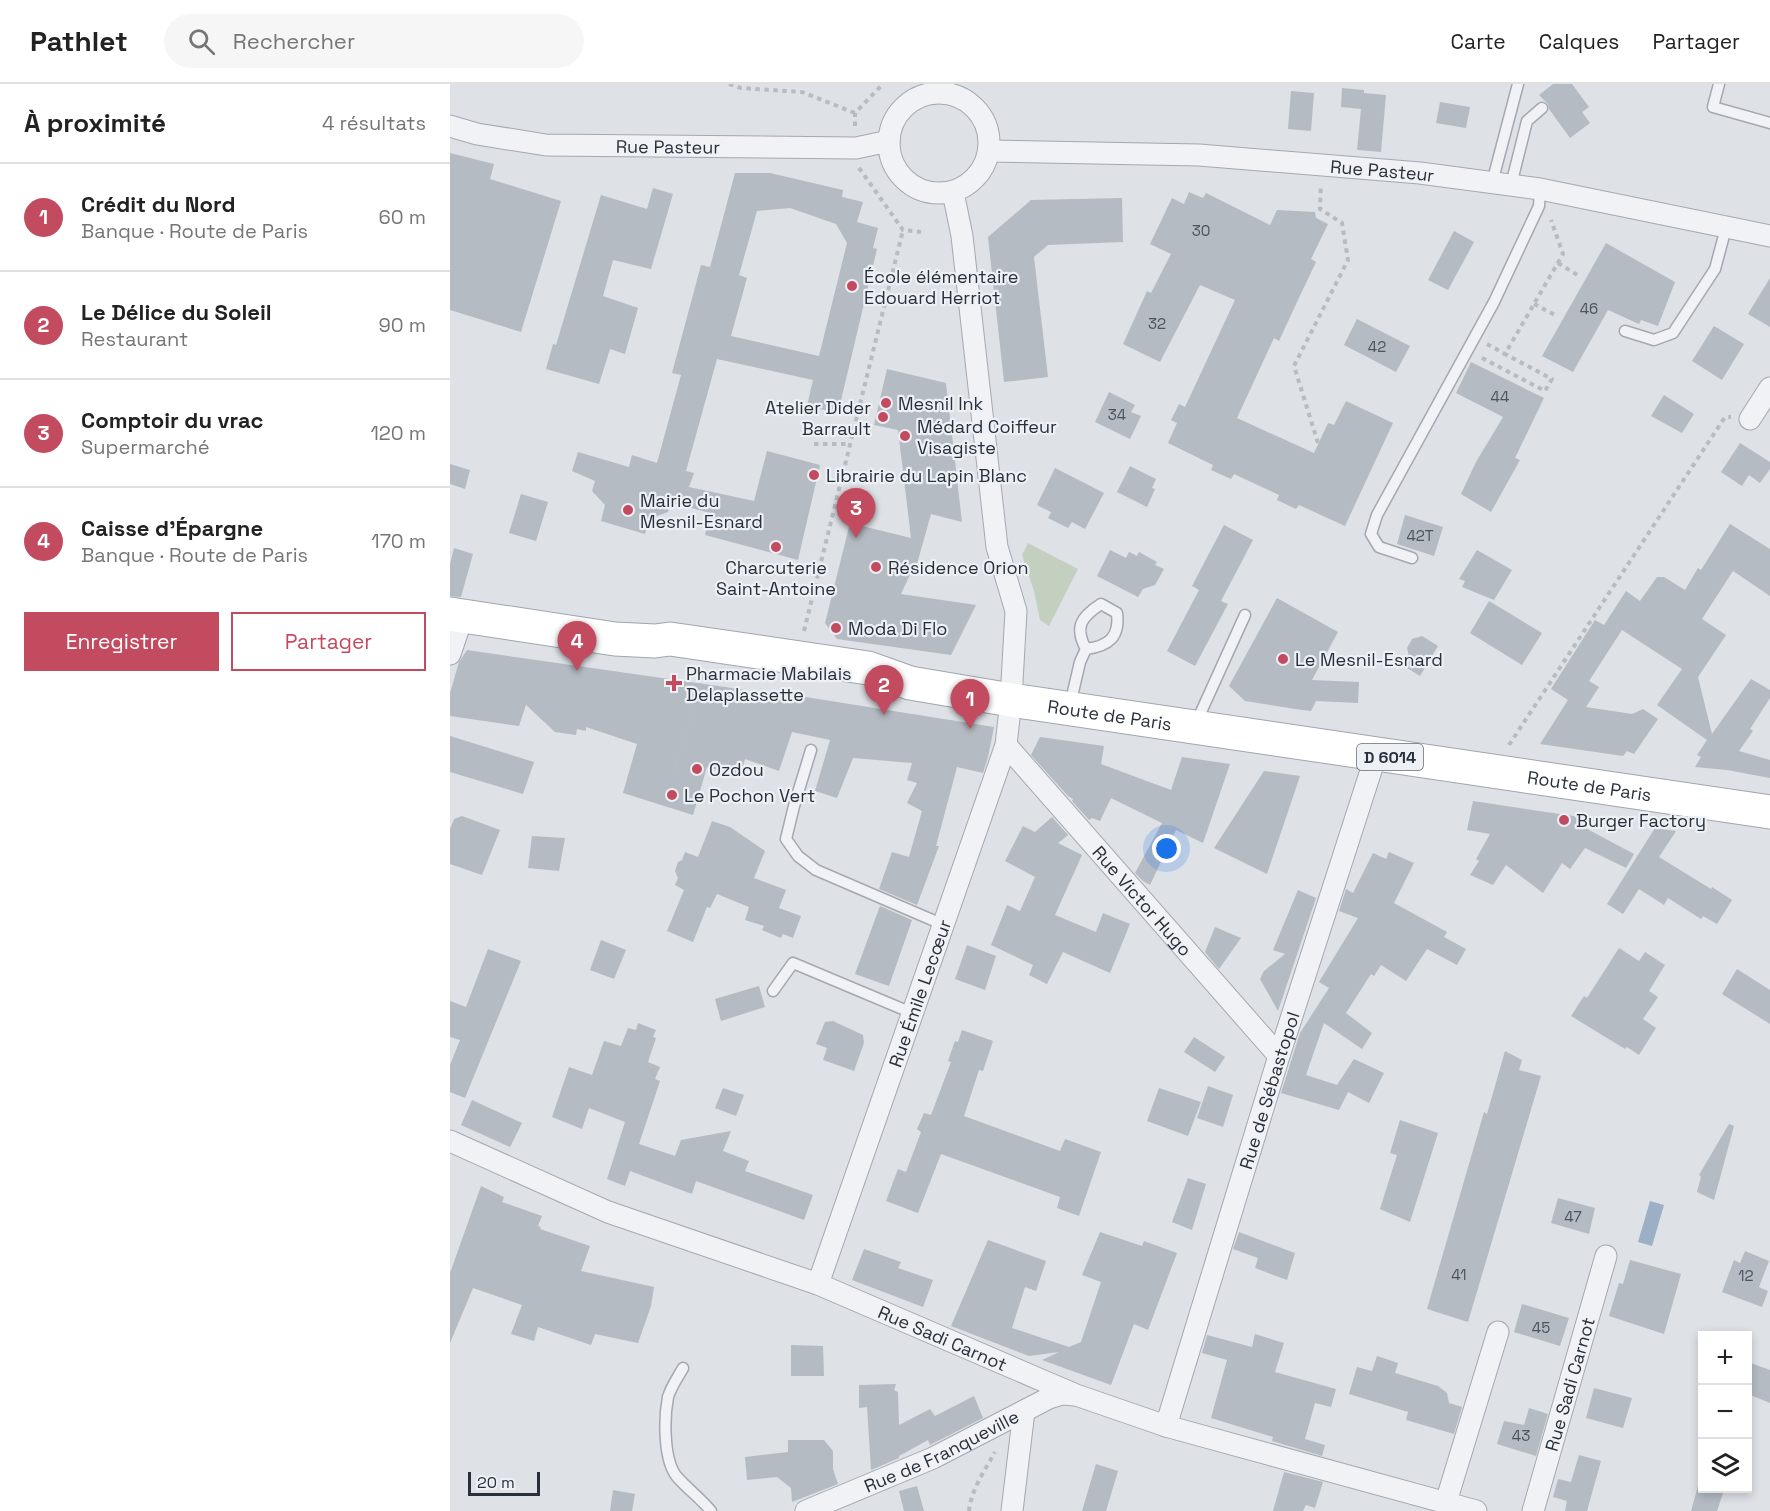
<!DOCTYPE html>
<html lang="fr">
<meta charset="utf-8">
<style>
:root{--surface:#fff;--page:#f6f6f6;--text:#222;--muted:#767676;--line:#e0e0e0;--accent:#c34b60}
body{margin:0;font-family:"Space Grotesk",sans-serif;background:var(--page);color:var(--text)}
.controls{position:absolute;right:18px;bottom:18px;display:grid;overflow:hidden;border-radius:0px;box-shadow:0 3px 9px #0003}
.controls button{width:54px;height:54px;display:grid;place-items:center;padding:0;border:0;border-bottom:2px solid var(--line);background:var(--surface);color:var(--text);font:30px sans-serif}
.scale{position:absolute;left:18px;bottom:15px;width:72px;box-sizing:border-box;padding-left:6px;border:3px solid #28303c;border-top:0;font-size:16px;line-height:21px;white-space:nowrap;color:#28303c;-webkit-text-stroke:4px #edf0f4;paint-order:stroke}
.you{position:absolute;left:717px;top:765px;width:21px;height:21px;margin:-15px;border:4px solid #fff;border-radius:50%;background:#1a73e8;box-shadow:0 0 0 9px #1a73e833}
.badge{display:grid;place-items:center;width:39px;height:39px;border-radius:50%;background:var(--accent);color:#fff;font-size:20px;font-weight:700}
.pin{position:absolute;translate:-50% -50px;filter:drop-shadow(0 2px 3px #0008)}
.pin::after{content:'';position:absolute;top:32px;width:21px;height:18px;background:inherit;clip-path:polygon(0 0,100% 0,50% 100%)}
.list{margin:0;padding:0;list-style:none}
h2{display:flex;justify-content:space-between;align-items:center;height:78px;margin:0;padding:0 24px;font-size:26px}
h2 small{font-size:20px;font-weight:400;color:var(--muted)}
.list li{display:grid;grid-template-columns:39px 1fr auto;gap:18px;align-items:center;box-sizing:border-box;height:108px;padding:0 24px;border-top:2px solid var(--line)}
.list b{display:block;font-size:22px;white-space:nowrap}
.list p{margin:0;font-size:20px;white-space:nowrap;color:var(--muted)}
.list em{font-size:20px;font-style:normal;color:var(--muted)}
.actions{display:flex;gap:12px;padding:18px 24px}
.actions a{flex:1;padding:14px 0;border:2px solid var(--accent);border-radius:0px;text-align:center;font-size:21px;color:var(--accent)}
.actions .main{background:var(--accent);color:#fff}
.icon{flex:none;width:33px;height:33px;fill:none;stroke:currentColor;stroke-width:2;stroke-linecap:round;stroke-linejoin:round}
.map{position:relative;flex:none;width:1320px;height:1427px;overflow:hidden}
header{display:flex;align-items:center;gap:36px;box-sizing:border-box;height:84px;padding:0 30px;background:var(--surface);border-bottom:2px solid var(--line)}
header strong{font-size:28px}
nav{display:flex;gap:33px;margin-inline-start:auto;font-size:21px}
.search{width:420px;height:54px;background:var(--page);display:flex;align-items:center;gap:15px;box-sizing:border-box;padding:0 21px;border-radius:33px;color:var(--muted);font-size:22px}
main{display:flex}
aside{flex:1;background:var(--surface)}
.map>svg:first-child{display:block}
.green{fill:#c4d0bf}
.water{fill:#9bb0c4}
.building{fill:#b5bbc3;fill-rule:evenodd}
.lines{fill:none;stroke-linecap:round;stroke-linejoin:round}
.service-casing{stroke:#a4a8b0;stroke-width:13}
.minor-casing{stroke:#a4a8b0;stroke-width:23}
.primary-casing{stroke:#9ea6b1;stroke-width:35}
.path{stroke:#b8bcc1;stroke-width:4;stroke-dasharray:4.5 4.5;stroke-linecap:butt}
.service{stroke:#f0f2f5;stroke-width:10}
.minor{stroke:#f0f2f5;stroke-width:21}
.primary{stroke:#fff;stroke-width:33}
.poi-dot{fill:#c34b60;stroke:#edf0f4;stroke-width:2}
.labels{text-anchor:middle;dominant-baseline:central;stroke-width:4.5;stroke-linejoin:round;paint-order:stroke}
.number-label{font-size:15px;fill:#4b535e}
.shield{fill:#edf0f4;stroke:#636a73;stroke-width:1.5}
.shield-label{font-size:16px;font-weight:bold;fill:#28303c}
.street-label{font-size:18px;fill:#28303c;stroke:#edf0f4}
.poi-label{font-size:18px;fill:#28303c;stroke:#edf0f4;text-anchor:start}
</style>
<header>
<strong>Pathlet</strong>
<div class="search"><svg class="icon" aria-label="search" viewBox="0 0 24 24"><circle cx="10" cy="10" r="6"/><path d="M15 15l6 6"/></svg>Rechercher</div>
<nav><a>Carte</a><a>Calques</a><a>Partager</a></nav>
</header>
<main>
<aside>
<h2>À proximité<small>4 résultats</small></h2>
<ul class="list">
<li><span class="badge">1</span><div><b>Crédit du Nord</b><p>Banque · Route de Paris</p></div><em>60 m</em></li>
<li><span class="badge">2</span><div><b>Le Délice du Soleil</b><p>Restaurant</p></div><em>90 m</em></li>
<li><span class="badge">3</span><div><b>Comptoir du vrac</b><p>Supermarché</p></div><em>120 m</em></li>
<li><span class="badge">4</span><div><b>Caisse d'Épargne</b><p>Banque · Route de Paris</p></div><em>170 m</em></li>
</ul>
<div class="actions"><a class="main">Enregistrer</a><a>Partager</a></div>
</aside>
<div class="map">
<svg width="1320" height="1427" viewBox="0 0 1320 1427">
<rect width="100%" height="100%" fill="#dee1e6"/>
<path class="green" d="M578 459 628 485 599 542 590 536 584 507 572 471Z"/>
<path class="water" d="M1200 1117 1214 1121 1202 1162 1188 1158Z"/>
<g class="building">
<path d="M1103 0H1122L1139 23 1132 28 1140 39 1120 54 1099 25 1098 20 1089 11Z"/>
<path d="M892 4 914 6V9L936 11 931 68 907 66 911 25 891 23Z"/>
<path d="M841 7 864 9 861 47 838 45Z"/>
<path d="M990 18 1020 23 1016 44 986 39Z"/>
<path d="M0 69 44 80 40 95 111 117 71 248 0 226Z"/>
<path d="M285 89H320L393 106 392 113 413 118 407 138 428 144 423 164 427 165 388 329 357 322 363 296 267 275 236 387 244 389 239 403 304 417 317 367 370 381 348 476 255 451 260 429 220 418 218 428 199 435 195 450 151 437 155 421 142 407 145 397 122 387 128 368 179 383 182 371 207 379 231 291 222 289 251 181 260 183ZM340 124 386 140 397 159 369 272 281 252 297 194 289 191 307 127Z"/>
<path d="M203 104 223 110 201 185 163 176 153 212 188 224 175 270 160 265 149 300 96 285 103 260 106 261 151 111 197 125Z"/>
<path d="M739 108 753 114 756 109 820 141 827 126 865 128 866 134 878 140 861 175 866 178 847 218 829 257 824 254 787 334 864 369 878 339 884 341 896 317 943 339 895 442 849 421 846 425 827 416 829 411 784 390 781 395 761 386 763 381 718 359 727 339 721 336 729 320 735 323 785 216 750 201 710 278 673 260 697 207 701 209 721 170 700 160 722 114 734 120Z"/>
<path d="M672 114 673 158 598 161 584 173 598 293 554 298 538 153 581 116Z"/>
<path d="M1004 147 1024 158 998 206 978 196Z"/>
<path d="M1156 159 1225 198 1208 242 1191 236 1189 240 1158 226 1123 288 1092 272Z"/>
<path d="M1320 194V243L1298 230Z"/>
<path d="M907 235 960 262 946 288 894 261Z"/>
<path d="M1264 242 1294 260 1272 296 1242 277Z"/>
<path d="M1021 278 1094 314 1065 374 1070 376 1041 428 1011 410 1026 378 1053 333 1006 309Z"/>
<path d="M437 285 496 299 512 438 481 430 465 487 464 482 451 510 526 521 501 571 387 555 375 539 400 439 461 454 448 346 424 341Z"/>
<path d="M659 308 685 321 681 328 691 332 680 355 645 338Z"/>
<path d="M1214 311 1244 330 1232 349 1201 332Z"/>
<path d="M1290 359 1320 378V385L1310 399 1299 391 1292 402 1271 388Z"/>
<path d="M0 380 20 386 15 405 0 400Z"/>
<path d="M680 382 706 395 702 404 705 405 697 423 667 408Z"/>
<path d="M605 384 654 409 635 445 622 438 618 444 598 434 601 428 587 421Z"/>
<path d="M71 410 98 418 86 457 59 449Z"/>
<path d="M955 431 993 443 984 472 947 460Z"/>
<path d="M1280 440 1320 465V512L1283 487 1252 535 1276 551 1248 593 1262 650 1301 595 1320 606V614L1300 645 1303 647 1289 667 1320 676V694L1277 686 1245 683 1251 673 1247 671 1257 656 1207 621 1232 585 1172 546 1139 597 1149 603 1136 623 1182 630 1193 625 1208 635 1184 670 1177 667 1173 672 1090 660 1118 616 1101 605 1145 536 1154 541 1176 507 1190 517 1207 493H1214L1235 506 1248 484 1251 486Z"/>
<path d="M774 441 803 456 771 517 778 520 745 582 717 567 749 506 742 502Z"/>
<path d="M4 464 23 470 11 513 0 512V480Z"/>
<path d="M660 466 676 474 679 468 687 472 689 468 707 478 705 481 714 485 705 501 693 505 688 513 647 492Z"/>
<path d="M1027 466 1062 486 1044 516 1012 503 1015 497 1009 495Z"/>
<path d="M827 514 888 548 862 596 909 598 908 619 866 617 861 627 852 626 795 617 779 602Z"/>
<path d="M1039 517 1092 549 1072 581 1020 549Z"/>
<path d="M972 552 988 562 970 592 954 582 959 573 957 564 962 555Z"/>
<path d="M17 566 275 603 294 606 293 609 324 608 544 643 538 673 533 689 507 683 486 762H489L467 821 429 805 442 768 459 773 472 727 457 719 467 699 457 696 462 679 403 674 387 714 365 707 380 656 342 648 329 687 295 675 290 692 257 683 243 731 173 709 187 660 136 643V647L127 645 126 651 105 648 76 621 69 642 0 632V609L9 578Z"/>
<path d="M0 652 84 678 73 710 0 688Z"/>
<path d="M590 653 654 662 651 680 721 706 732 673 780 680 753 759 726 746 700 801 693 797 685 789 712 739 661 714 650 737 642 734 639 736 622 717 623 715 618 712 581 671Z"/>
<path d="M814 687 850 692 817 790 764 764Z"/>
<path d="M1023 717 1130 733 1126 739 1184 770 1176 784 1135 764 1120 785 1112 779 1093 809 1056 781 1043 801 1020 791 1029 777 1026 775 1040 750 1017 746Z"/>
<path d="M12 732 50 746 32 791 0 780V745L4 735Z"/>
<path d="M602 733 618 751 608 759 632 771 605 831 646 848 653 829 680 840 660 889 613 868 597 900 579 891 583 881 541 861 557 821 570 827 585 793 555 777 573 742 585 748Z"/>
<path d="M262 737 280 743 315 767 304 794 336 806 329 824 351 832 343 854 333 850 331 854 312 846 314 842 295 836 299 823 267 810 260 824 257 823 243 858 217 847 234 806 225 801 228 794 225 787 228 778 232 776 235 768 248 773Z"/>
<path d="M1205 744 1226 747 1209 773 1261 805 1262 803 1282 816 1267 840 1253 832 1251 835 1218 814 1214 821 1189 805 1173 830 1157 820Z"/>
<path d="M82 752 115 754 109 787 78 784Z"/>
<path d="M939 768 964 779 944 819 997 848 994 853 1016 865 1007 881 977 865 956 897 931 881 924 892 921 890 896 929 922 949 912 965 874 939 856 991 887 1001 904 975 934 989 919 1019 898 1008 889 1026 831 1009 850 949 879 904 869 898 908 834 889 827 896 805 903 809 923 769 936 775Z"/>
<path d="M848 806 866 814 828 927 810 895 814 887 835 870 823 866Z"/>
<path d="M430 822 462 836 439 902 405 890Z"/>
<path d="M765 843 791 854 769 885 755 868Z"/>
<path d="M151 856 176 866 164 895 140 886Z"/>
<path d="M517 861 546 872 535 906 505 895Z"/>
<path d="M1169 864 1189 877 1195 868 1215 881 1199 907 1208 913 1193 935 1206 944 1189 971 1177 963 1175 965 1121 932 1134 912 1137 914Z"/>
<path d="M38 865 71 877 15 1014 0 1008V981L10 956 0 953V917L16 923Z"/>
<path d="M1287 885 1320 906V940L1272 910Z"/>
<path d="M309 902 315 923 271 937 265 915Z"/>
<path d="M383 937 413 951 414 959 404 987 373 976 377 964 366 960 375 938Z"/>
<path d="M188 939 206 946 203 953 206 954 198 978 210 983 205 995 210 997 189 1060 225 1072 231 1056 281 1047 273 1067 299 1077 295 1087 363 1111 354 1136 246 1097 242 1110 180 1087 175 1102 157 1095 175 1038 139 1024 132 1045 102 1033 119 983 142 991 154 957 171 962 178 944 186 946Z"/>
<path d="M512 946 543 957 533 987 529 986 514 1032 610 1067 615 1055 651 1068 629 1132 607 1124 610 1113 491 1070 468 1129 436 1117 448 1085 456 1088 471 1048 467 1045 474 1029 481 1031 501 978 498 977 505 957 508 958Z"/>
<path d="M744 953 775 973 765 988 734 968Z"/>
<path d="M1055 967 1072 976 1069 986 1091 992 1018 1238 977 1225 1034 1028 1037 1030Z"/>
<path d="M758 1002 783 1011 773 1043 747 1034Z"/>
<path d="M273 1004 294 1011 286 1032 265 1024Z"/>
<path d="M709 1004 751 1018 738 1052 697 1037Z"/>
<path d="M22 1016 72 1039 60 1063 11 1041Z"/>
<path d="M950 1036 988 1049 960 1138 930 1125 947 1071 940 1069Z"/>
<path d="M1279 1040 1284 1042 1264 1116 1247 1108 1251 1093 1249 1091Z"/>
<path d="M738 1094 756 1100 742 1146 722 1138Z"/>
<path d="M31 1102 54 1113 52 1118 92 1132 88 1142 91 1143 90 1145 140 1162 131 1187 204 1203 201 1222 188 1259 145 1250 141 1261 88 1243 84 1257 61 1250 72 1221 23 1204 0 1259V1189Z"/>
<path d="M1108 1114 1145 1124 1139 1150 1101 1139Z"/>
<path d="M650 1148 692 1162 694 1157 727 1169 698 1246 684 1240 661 1301 592 1276 609 1268 579 1272 501 1242 538 1156 596 1177 586 1207 575 1203 562 1244 619 1263 631 1258 651 1198 632 1191Z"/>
<path d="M789 1148 845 1169 837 1196 805 1184 808 1174 783 1165Z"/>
<path d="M414 1165 451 1178 448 1184 483 1196 473 1223 402 1196Z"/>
<path d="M1295 1167 1319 1177 1309 1203 1318 1207 1312 1223 1272 1208 1284 1176 1290 1179Z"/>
<path d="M1180 1176 1231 1190 1214 1250 1159 1232 1169 1199 1173 1200Z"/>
<path d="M1072 1220 1119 1234 1110 1262 1064 1248Z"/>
<path d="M805 1250 834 1259 825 1288 886 1305 881 1323 865 1319 855 1355 875 1361 872 1372 822 1357 823 1353 761 1334 777 1276 752 1269 757 1251 802 1263Z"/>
<path d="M341 1261 373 1262 374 1292H341Z"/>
<path d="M927 1272 948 1279 945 1289 988 1302 997 1309 999 1319 1012 1323 1004 1350 956 1336 958 1328 899 1310 907 1283 922 1287Z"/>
<path d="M1298 1278 1320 1286V1319L1298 1310Z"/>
<path d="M446 1300 444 1306 448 1308 449 1341 480 1325 485 1332 524 1312 533 1334 480 1361 478 1356 449 1372V1374L421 1386 417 1323 409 1324V1301Z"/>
<path d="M1144 1304 1182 1314 1173 1344 1136 1334Z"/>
<path d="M1079 1324 1098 1330 1086 1372 1047 1360 1054 1337 1074 1341Z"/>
<path d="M338 1356H374L383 1367V1385L388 1400 342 1418 341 1404 327 1393 297 1396 295 1373 338 1368Z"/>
<path d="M1129 1371 1151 1377 1137 1427H1115L1117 1417 1103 1413 1108 1395 1121 1398Z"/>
<path d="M646 1380 668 1387 656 1427H632Z"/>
<path d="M834 1388 873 1398 865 1424 856 1421 853 1427H823Z"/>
<path d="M467 1402 474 1427H454L449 1407Z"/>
<path d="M1248 1402 1252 1404 1273 1409 1267 1427H1241Z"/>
<path d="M163 1406 185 1410 182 1427H160Z"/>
</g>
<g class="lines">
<defs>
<g id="service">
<path d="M1269 0 1263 23 1320 39"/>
<path d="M1042 99 1068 0"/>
<path d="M1061 101 1077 37 1092 24"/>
<path d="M1175 247 1204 256 1223 249 1265 185 1276 144"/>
<path d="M962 474 929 463 921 450 927 431 1044 218 1089 122 1090 105"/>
<path d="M620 621 630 578 636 565C659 562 670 553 667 529L651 520C631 533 624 543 636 565"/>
<path d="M746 639 795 531"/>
<path d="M361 666 344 722 336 755 348 772 366 786 494 841"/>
<path d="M323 907 343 879 462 929"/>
<path d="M233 1284C228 1293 221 1303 218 1313 214 1334 213 1378 228 1394 239 1406 251 1415 261 1427"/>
</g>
<g id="minor">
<circle cx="489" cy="59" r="50"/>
<path id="s1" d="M0 42 27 50 96 61 406 64 439 57"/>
<path id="s2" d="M540 67 749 71 970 89 1090 105 1320 152"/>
<path d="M1300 335 1320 304"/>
<path d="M0 570 13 531"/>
<path id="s3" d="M556 661 829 972"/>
<path id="s4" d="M0 1057 158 1128 368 1200 626 1311 716 1342 1026 1427"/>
<path id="s5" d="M368 1200 556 661 561 616 566 527 547 463 512 152 503 108"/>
<path id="s6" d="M716 1342 829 972 926 671"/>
<path d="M996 1418 1048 1248"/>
<path id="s7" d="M356 1427 483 1374 599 1314 612 1310 625 1311"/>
<path d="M562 1427 574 1327"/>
<path id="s8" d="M1083 1427 1156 1172"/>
</g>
<g id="primary">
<path id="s9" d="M0 530 165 555 205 557 220 555 418 584 460 599 561 616 1320 728"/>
</g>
</defs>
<use href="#service" class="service-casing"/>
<use href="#minor" class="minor-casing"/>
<use href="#primary" class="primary-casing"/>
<g class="path">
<path d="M279 0 291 4 352 8 405 29"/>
<path d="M405 42V29L433 0"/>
<path d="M409 84 453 146 471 148"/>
<path d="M1108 179 1129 192"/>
<path d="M1084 220 1107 232"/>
<path d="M1037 260 1055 270"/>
<path d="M1032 274 1095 307 1102 295 1055 270 1113 170 1101 136"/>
<path d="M868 359 844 282 898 176 892 139 870 125 871 101"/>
<path d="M364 360H400"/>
<path d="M354 547 453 146"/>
<path d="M1059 661 1275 333H1281"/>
<path d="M223 690 254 589"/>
<path d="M519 1427C521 1406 535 1386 545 1368"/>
</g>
<use href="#service" class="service"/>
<use href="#minor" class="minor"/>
<use href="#primary" class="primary"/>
</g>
<g class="poi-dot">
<circle cx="402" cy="202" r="6"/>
<circle cx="436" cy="319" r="6"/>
<circle cx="433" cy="333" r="6"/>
<circle cx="455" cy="352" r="6"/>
<circle cx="364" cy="391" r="6"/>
<circle cx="178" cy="426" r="6"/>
<circle cx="326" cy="463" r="6"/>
<circle cx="426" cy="483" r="6"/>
<circle cx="386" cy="544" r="6"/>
<circle cx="833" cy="575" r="6"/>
<path d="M221 590h6v6h6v6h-6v6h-6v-6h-6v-6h6z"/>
<circle cx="247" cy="685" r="6"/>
<circle cx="222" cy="711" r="6"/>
<circle cx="1114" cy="736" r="6"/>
</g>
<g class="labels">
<g class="number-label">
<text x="751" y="146">30</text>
<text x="1139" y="224">46</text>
<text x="707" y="239">32</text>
<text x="927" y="262">42</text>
<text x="1050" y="312">44</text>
<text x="667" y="330">34</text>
<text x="970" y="451">42T</text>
<text x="1123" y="1132">47</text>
<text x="1009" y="1190">41</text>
<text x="1296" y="1191">12</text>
<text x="1091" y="1243">45</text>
<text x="1071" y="1351">43</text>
</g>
<rect class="shield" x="907" y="660" width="66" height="26" rx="4.5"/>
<g class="shield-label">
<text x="940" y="673">D 6014</text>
</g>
<g class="street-label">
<text stroke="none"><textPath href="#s1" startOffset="220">Rue Pasteur</textPath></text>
<text stroke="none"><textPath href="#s2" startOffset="393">Rue Pasteur</textPath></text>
<text stroke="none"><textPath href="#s9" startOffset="669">Route de Paris</textPath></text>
<text stroke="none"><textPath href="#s9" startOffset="1154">Route de Paris</textPath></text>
<text stroke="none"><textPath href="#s3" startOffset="207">Rue Victor Hugo</textPath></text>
<text stroke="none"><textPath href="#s5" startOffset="308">Rue Émile Lecœur</textPath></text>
<text stroke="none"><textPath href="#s6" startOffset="351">Rue de Sébastopol</textPath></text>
<text stroke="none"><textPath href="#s4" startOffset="531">Rue Sadi Carnot</textPath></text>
<text stroke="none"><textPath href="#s8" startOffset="132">Rue Sadi Carnot</textPath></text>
<text stroke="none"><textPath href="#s7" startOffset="148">Rue de Franqueville</textPath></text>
</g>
<g class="poi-label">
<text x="414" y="192">École élémentaire<tspan x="414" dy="21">Edouard Herriot</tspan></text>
<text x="448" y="319">Mesnil Ink</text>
<text x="421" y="323" text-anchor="end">Atelier Dider<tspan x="421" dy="21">Barrault</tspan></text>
<text x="467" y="342">Médard Coiffeur<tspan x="467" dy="21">Visagiste</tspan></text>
<text x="376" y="391">Librairie du Lapin Blanc</text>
<text x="190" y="416">Mairie du<tspan x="190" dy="21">Mesnil-Esnard</tspan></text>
<text x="326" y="483" text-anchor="middle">Charcuterie<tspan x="326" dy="21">Saint-Antoine</tspan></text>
<text x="438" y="483">Résidence Orion</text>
<text x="398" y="544">Moda Di Flo</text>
<text x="845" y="575">Le Mesnil-Esnard</text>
<text x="236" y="589">Pharmacie Mabilais<tspan x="236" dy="21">Delaplassette</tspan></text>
<text x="259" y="685">Ozdou</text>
<text x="234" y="711">Le Pochon Vert</text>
<text x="1126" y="736">Burger Factory</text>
</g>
</g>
</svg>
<div class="controls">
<button>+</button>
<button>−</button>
<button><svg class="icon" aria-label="layers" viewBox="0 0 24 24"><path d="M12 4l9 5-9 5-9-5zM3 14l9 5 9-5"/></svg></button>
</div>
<div class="scale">20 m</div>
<div class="you"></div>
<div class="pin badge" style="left:520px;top:645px">1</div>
<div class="pin badge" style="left:434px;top:631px">2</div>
<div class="pin badge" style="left:406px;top:454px">3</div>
<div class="pin badge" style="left:127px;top:587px">4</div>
</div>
</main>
